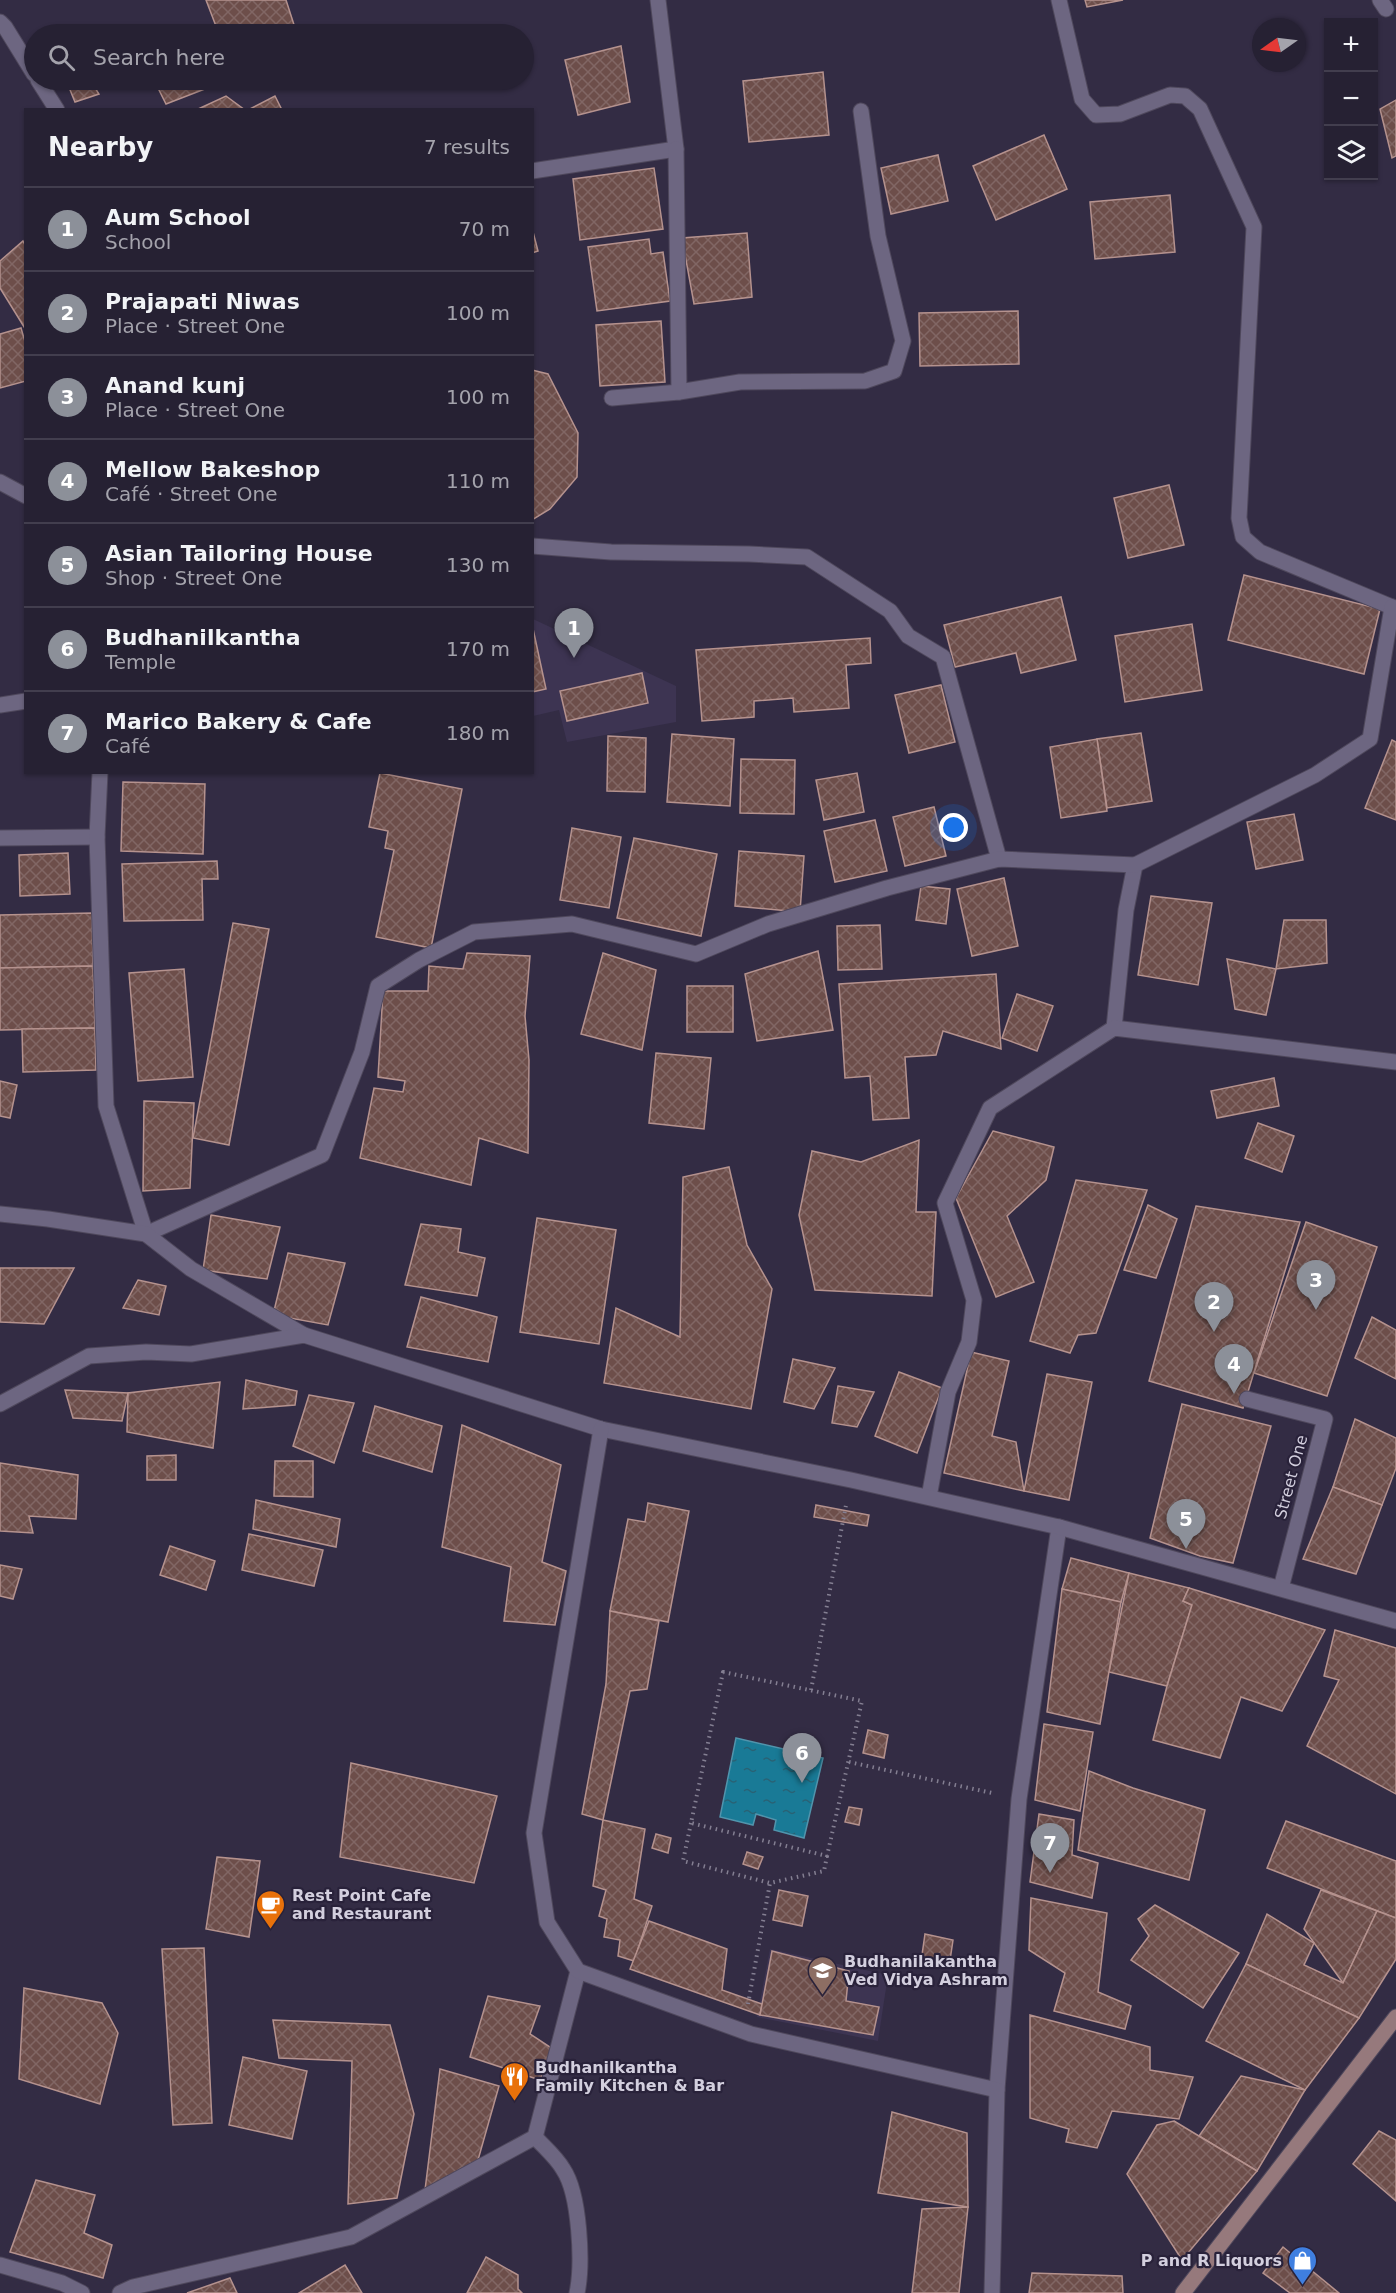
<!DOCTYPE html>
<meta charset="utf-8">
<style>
:root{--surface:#262133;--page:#2e293b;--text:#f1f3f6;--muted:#a4a3ac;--line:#423e4e;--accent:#8c9099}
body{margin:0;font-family:"DejaVu Sans",sans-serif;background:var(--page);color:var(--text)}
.controls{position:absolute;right:18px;top:18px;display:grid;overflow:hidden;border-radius:0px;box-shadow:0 2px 4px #0004}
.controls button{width:54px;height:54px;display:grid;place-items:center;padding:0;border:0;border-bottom:2px solid var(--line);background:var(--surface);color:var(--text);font:30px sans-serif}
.compass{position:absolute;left:1252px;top:18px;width:54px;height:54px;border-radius:50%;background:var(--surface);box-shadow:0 2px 4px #0004;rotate:256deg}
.you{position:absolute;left:954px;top:828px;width:21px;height:21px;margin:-15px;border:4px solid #fff;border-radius:50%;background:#1a73e8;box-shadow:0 0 0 9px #1a73e833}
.badge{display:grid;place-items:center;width:39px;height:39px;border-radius:50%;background:var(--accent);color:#fff;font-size:20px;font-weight:700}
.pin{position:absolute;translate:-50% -50px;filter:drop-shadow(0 2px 3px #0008)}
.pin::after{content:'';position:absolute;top:32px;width:21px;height:18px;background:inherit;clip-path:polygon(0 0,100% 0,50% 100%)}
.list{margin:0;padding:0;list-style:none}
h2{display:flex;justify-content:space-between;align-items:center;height:78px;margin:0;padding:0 24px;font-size:26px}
h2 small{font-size:20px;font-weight:400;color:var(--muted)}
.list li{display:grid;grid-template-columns:39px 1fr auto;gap:18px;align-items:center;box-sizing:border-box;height:84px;padding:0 24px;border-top:2px solid var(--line)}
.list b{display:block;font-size:22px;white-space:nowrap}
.list p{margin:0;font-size:20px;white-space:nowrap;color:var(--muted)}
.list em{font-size:20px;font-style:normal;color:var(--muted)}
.icon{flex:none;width:33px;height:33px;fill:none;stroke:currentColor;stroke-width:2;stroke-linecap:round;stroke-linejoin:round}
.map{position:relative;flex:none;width:1396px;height:2293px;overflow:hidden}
.search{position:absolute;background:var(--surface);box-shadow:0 2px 4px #0004;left:24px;top:24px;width:510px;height:66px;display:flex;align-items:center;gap:15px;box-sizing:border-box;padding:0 21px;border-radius:33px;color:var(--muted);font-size:22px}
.panel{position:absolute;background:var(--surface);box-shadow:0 2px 4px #0004;left:24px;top:108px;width:510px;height:666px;border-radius:0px}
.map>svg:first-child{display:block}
.built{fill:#3d3452}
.water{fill:url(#water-ripples);stroke:#5194ac;stroke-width:1.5}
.building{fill:url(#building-cross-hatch);stroke:#b5928e;stroke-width:1.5}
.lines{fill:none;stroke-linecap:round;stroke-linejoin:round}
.minor-casing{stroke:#4f485c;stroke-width:17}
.tertiary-casing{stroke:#4f485c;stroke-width:17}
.secondary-casing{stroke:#4f485c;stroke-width:17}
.path{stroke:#847f92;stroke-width:4;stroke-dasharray:1.5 4.5;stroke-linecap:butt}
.minor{stroke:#6d6681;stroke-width:15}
.tertiary{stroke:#6d6681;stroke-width:15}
.secondary{stroke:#96797c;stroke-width:15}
.labels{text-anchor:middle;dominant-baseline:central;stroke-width:4.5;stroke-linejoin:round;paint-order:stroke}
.street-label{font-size:16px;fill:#d3cfde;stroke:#29223a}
.poi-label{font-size:16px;font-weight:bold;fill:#d3cfde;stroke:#29223a;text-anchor:start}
</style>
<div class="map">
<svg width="1396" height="2293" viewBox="0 0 1396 2293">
<defs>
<pattern id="water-ripples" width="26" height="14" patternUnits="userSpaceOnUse" patternTransform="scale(1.5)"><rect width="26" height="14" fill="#197a96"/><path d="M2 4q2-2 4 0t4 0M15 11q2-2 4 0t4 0" fill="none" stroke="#286275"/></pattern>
<pattern id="building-cross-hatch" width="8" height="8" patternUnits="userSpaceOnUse" patternTransform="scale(1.5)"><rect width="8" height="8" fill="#6d4e4a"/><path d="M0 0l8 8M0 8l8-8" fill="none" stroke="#816664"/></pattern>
</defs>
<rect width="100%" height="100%" fill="#332c44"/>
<g class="built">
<path d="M533 619 676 686V722L567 742 559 710 533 716Z"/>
<path d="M770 1949 888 1975 878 2041 757 2017Z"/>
</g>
<path class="water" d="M736 1738 823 1758 804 1838 774 1830 776 1820 756 1814 753 1825 720 1817Z"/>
<g class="building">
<path d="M206 0H286L297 34H219Z"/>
<path d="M1085 0H1123L1087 7Z"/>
<path d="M621 46 630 102 578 115 565 60Z"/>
<path d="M823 72 829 135 749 142 743 81Z"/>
<path d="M66 80H90L99 94 75 102Z"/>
<path d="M154 80H228L166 104Z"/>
<path d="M226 96 245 110H196Z"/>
<path d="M275 96 282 110H248Z"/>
<path d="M1396 100V156L1392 158 1380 109Z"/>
<path d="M1044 135 1067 189 996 220 973 166Z"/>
<path d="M938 155 948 201 891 214 881 168Z"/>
<path d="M654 168 663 229 580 240 573 179Z"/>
<path d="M1170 195 1175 252 1095 259 1090 202Z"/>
<path d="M532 228 538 251 532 253Z"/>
<path d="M747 233 752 297 694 304 682 238Z"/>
<path d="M649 239 651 254 663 252 670 301 597 311 588 247Z"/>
<path d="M23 241 26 247V330L0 288V261Z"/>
<path d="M1018 311 1019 364 920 366 919 313Z"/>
<path d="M661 321 665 382 600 386 596 325Z"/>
<path d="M21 328 26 345V381L0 388V334Z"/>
<path d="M532 370 548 374 578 433 577 477 550 509 532 520Z"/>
<path d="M1169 485 1184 545 1128 558 1114 498Z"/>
<path d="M1244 575 1380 609 1364 674 1228 640Z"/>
<path d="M1061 597 1076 660 1021 673 1016 653 955 667 944 625Z"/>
<path d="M532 624 546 689 532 692Z"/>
<path d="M1192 624 1202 690 1125 702 1115 636Z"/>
<path d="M870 638 871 663 846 665 849 708 794 712 793 698 754 701V717L702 721 696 650Z"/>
<path d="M642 673 648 703 567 721 560 691Z"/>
<path d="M941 685 955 742 909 753 895 695Z"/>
<path d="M1141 733 1152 801 1107 808 1097 739Z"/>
<path d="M672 734 734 739 730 806 667 802Z"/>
<path d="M608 736 646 738 645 792 607 791Z"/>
<path d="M1097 739 1107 811 1061 818 1050 747Z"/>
<path d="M1392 740 1396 742V820L1365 808Z"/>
<path d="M741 759 795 760 794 814 740 813Z"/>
<path d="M380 773 462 789 431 948 376 937 394 850 385 848 388 831 369 827Z"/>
<path d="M857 773 864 812 824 820 816 780Z"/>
<path d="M123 782 205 784 203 854 121 851Z"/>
<path d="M934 807 946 856 905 866 893 817Z"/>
<path d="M1294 814 1303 860 1256 869 1247 822Z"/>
<path d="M875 820 887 871 835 882 824 831Z"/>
<path d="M572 828 621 837 609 908 560 900Z"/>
<path d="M634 838 717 854 701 936 617 918Z"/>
<path d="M739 851 804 856 800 912 735 906Z"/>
<path d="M68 853 70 894 20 896 19 855Z"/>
<path d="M217 861 218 879H202L203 920 124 921 122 864Z"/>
<path d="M1004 878 1018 946 972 956 957 889Z"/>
<path d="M921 886 950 889 946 924 916 920Z"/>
<path d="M1151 896 1212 903 1198 985 1138 975Z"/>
<path d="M92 913 93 966 0 968V915Z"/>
<path d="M1284 920H1326L1327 963 1276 969Z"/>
<path d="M233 923 269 929 229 1145 193 1138Z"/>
<path d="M880 925 882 969 838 970 837 926Z"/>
<path d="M818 951 833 1030 757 1041 745 974Z"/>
<path d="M467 953 530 956 525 1016 529 1060 528 1153 479 1138 471 1185 360 1158 374 1088 403 1092 405 1081 378 1077 383 991H428L429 966 463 969Z"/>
<path d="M603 953 656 970 642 1050 581 1034Z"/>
<path d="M1227 959 1276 969 1266 1015 1235 1009Z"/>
<path d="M93 966 95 1028 0 1030V968Z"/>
<path d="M184 969 193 1077 138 1081 129 973Z"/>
<path d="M996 974 1001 1049 943 1031 936 1055 905 1057 909 1118 873 1120 870 1076 845 1078 839 984Z"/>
<rect x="687" y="986" width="46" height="46"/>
<path d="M1017 994 1053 1006 1037 1051 1002 1038Z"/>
<path d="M95 1028 96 1070 23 1072 22 1029Z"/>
<path d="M656 1053 711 1058 704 1129 649 1123Z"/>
<path d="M1274 1078 1279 1106 1217 1118 1211 1091Z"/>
<path d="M0 1081 17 1085 10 1118 0 1116Z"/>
<path d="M144 1101 194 1103 190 1188 143 1191Z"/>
<path d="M1258 1123 1294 1136 1282 1172 1245 1158Z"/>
<path d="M993 1131 1054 1147 1046 1180 1007 1216 1034 1282 996 1297 956 1198Z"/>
<path d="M919 1140 916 1212H936L932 1296 815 1290 799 1215 812 1151 861 1162Z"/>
<path d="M729 1167 747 1245 772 1289 751 1409 604 1383 616 1308 680 1337 683 1177Z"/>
<path d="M1076 1180 1147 1190 1096 1333 1078 1335 1070 1353 1030 1341Z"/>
<path d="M1148 1205 1177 1219 1156 1278 1124 1270Z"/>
<path d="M1196 1206 1300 1222 1243 1408 1149 1381Z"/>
<path d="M211 1215 280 1227 267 1279 203 1270Z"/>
<path d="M537 1218 616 1230 599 1344 520 1332Z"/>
<path d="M1306 1222 1377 1247 1327 1396 1254 1373Z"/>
<path d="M421 1224 461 1229 458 1252 485 1258 477 1296 405 1285Z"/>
<path d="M288 1253 345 1263 328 1325 273 1315Z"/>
<path d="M0 1268H74L44 1324 0 1322Z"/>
<path d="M138 1280 166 1286 159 1315 123 1308Z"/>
<path d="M421 1297 497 1317 488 1362 407 1347Z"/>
<path d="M1372 1317 1396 1330V1379L1355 1358Z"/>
<path d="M971 1352 1009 1361 992 1436 1016 1442 1024 1491 944 1473Z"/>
<path d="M793 1359 835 1368 814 1409 784 1402Z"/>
<path d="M899 1372 942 1388 917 1453 875 1436Z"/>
<path d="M1047 1374 1092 1382 1069 1500 1024 1491Z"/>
<path d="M246 1380 297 1391 295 1405 243 1409Z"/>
<path d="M220 1382 213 1448 127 1432 128 1393Z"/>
<path d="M838 1386 874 1392 857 1427 832 1423Z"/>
<path d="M65 1390 128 1393 122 1421 73 1418Z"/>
<path d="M309 1395 354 1403 334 1463 293 1446Z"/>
<path d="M1182 1404 1271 1426 1233 1563 1200 1556 1150 1538Z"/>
<path d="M375 1406 442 1426 432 1472 363 1451Z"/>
<path d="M1355 1419 1396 1438V1468L1382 1505 1333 1487Z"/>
<path d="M462 1425 561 1465 542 1562 566 1571 555 1625 504 1621 511 1567 442 1547Z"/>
<path d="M176 1455V1480H147V1456Z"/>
<path d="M275 1461H313V1497L274 1496Z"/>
<path d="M0 1463 78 1475 76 1519 29 1516 33 1533 0 1531Z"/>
<path d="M1333 1487 1382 1505 1356 1574 1303 1559Z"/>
<path d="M256 1500 340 1519 336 1547 253 1529Z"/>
<path d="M648 1503 689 1511 668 1622 610 1611 628 1519 645 1522Z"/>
<path d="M816 1505 869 1515 867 1526 814 1517Z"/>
<path d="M249 1534 323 1550 314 1586 242 1570Z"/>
<path d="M170 1546 215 1561 206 1590 160 1575Z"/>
<path d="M1071 1558 1129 1573 1121 1602 1062 1589Z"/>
<path d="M0 1565 22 1569 13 1599 0 1596Z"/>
<path d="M1129 1573 1189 1588 1183 1601 1192 1605 1167 1686 1109 1672Z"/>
<path d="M1189 1588 1325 1630 1282 1711 1241 1697 1220 1758 1153 1740 1167 1686 1192 1605 1183 1601Z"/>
<path d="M1062 1589 1121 1602 1100 1724 1047 1712Z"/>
<path d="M610 1611 659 1621 647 1689 630 1691 603 1820 582 1814 606 1684Z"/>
<path d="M1335 1630 1396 1648V1794L1307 1746 1339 1680 1324 1676Z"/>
<path d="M1044 1724 1093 1732 1080 1811 1035 1800Z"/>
<path d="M868 1730 888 1735 884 1758 863 1753Z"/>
<path d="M351 1763 497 1796 474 1883 340 1857Z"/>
<path d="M1089 1771 1133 1788 1205 1810 1189 1880 1078 1850Z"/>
<path d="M849 1807 862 1809 859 1825 845 1822Z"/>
<path d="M1039 1814 1074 1820 1072 1855 1098 1863 1092 1898 1030 1882Z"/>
<path d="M603 1820 645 1829 634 1899 652 1906 634 1961 618 1956 620 1940 604 1937 607 1919 599 1916 606 1890 593 1886Z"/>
<path d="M1286 1821 1396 1861V1918L1267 1868Z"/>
<path d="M656 1834 671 1838 668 1853 652 1848Z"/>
<path d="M747 1852 763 1857 758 1869 743 1864Z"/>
<path d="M217 1857 260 1861 249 1937 206 1929Z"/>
<path d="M779 1890 808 1896 802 1926 773 1920Z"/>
<path d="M1321 1890 1377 1911 1343 1983 1304 1929Z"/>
<path d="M1031 1898 1107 1913 1098 1992 1131 2006 1125 2029 1054 2011 1065 1973 1029 1950Z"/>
<path d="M1155 1905 1239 1953 1203 2008 1131 1960 1149 1936 1138 1919Z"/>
<path d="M1377 1911 1396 1918V1959L1359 2018 1246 1964 1267 1914 1314 1943 1304 1965 1343 1983Z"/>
<path d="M649 1921 727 1949 722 1990 762 2004 760 2015 630 1969Z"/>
<path d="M925 1934 953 1940 949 1967 921 1962Z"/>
<path d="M204 1948 212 2123 173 2125 162 1949Z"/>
<path d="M772 1951 849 1971 846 2001 879 2007 873 2035 760 2015Z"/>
<path d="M1246 1964 1359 2018 1305 2090 1206 2041Z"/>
<path d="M24 1988 102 2003 118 2033 100 2104 19 2079Z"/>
<path d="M488 1996 540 2006 530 2034 553 2049 540 2080 470 2057Z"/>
<path d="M1030 2015 1150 2047V2070L1193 2077 1179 2119 1112 2111 1097 2148 1066 2142 1069 2129 1030 2118Z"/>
<path d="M273 2020 390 2025 414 2114 397 2198 348 2204 352 2061 279 2058Z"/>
<path d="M243 2057 307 2071 292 2139 229 2125Z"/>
<path d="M440 2069 499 2086 478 2160 425 2190Z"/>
<path d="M1241 2076 1305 2090 1257 2171 1199 2136Z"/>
<path d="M892 2112 967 2133 968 2207 878 2193Z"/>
<path d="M1174 2121 1257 2171 1182 2260 1127 2174 1157 2125Z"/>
<path d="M1379 2131 1396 2140V2201L1353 2164Z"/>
<path d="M36 2180 95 2195 84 2233 112 2245 103 2278 10 2252Z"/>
<path d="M968 2207 959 2293H912L922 2209Z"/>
<path d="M1283 2247 1339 2293H1290L1263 2273Z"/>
<path d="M486 2257 518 2275V2289L522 2293H467Z"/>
<path d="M345 2265 362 2293H299Z"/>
<path d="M1032 2273 1122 2276 1123 2293H1029Z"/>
<path d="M230 2278 237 2293H187Z"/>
</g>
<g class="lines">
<defs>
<g id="minor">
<path d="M1059 0 1082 99 1096 115 1120 114 1170 95 1185 96 1200 109 1254 227 1239 518 1243 537 1260 552 1392 607"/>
<path d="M1380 0 1386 9"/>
<path d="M532 171 676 149 658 0"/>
<path d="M679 392 740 382 865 381 894 371 903 341 878 236 861 111"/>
<path d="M612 398 679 392 676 149"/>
<path d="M0 482 26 496"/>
<path d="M532 546 611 552 749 554 807 557 890 611 908 636 943 657 999 859"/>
<path d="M0 705 26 701"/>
<path d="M0 838 97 837"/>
<path d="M1114 1028 1126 910 1135 865"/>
<path d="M146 1234 322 1155 362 1052 378 986 419 960 474 932 572 924 696 954 768 924 887 888 999 859 1135 865 1315 775 1370 739 1392 607"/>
<path d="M1247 1399 1325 1419 1281 1588"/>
<path d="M929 1497 948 1392 969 1342 974 1300 945 1203 990 1108 1114 1028 1396 1062"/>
<path d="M997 2090 1019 1799 1059 1527"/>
<path d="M535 2137C544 2147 556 2157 563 2169 580 2194 583 2264 577 2293"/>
<path d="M0 2265 62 2283 82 2293"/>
<path d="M120 2293 133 2287 351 2237 535 2137 578 1971"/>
</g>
<g id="tertiary">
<path d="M0 22 5 27 34 74"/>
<path d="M38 80 57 110"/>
<path d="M100 772 97 837 106 1106 146 1234"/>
<path d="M0 1214 48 1219 146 1234 191 1269 304 1335"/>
<path d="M0 1404 89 1356 146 1352 191 1354 304 1335 601 1429 851 1480 1059 1527 1396 1621"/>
<path d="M601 1429 534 1833 547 1922 578 1971 751 2034 997 2090 992 2293"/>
</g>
<path id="secondary" d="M1183 2293 1396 2017"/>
</defs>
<use href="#minor" class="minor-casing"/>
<use href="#tertiary" class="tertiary-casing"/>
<use href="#secondary" class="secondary-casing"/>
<g class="path">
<path d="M723 1672 862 1701 827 1856 691 1823Z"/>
<path d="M811 1690 846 1505"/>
<path d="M849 1762 992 1793"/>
<path d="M691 1823 683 1861 770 1883 824 1871 827 1856"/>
<path d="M748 2004 770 1883"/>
</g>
<use href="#minor" class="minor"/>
<use href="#tertiary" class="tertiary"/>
<use href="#secondary" class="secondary"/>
</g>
<defs>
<symbol id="cafe-pin" viewBox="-11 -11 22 30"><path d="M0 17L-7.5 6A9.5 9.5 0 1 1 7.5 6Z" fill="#e8710a" stroke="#29223a"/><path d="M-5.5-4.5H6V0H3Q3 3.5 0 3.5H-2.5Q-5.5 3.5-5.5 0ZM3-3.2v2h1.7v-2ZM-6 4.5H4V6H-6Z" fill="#fff"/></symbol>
<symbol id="school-pin" viewBox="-11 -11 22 30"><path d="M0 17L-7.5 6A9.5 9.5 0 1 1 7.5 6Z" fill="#8d6e63" stroke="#29223a"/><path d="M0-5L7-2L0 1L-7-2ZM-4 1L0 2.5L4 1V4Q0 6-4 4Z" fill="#fff"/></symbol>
<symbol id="restaurant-pin" viewBox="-11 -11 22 30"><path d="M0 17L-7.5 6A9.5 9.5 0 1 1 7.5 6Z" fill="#e8710a" stroke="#29223a"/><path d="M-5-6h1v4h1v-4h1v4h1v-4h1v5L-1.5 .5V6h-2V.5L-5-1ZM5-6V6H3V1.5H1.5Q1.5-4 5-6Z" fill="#fff"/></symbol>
<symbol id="shop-pin" viewBox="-11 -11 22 30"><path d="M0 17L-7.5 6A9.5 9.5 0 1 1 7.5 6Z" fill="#3f7fe0" stroke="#29223a"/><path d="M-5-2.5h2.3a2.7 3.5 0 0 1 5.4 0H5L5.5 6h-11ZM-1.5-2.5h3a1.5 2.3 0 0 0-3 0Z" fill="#fff"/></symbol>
</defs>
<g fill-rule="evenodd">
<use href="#cafe-pin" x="254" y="1888" width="33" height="45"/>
<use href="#school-pin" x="806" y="1954" width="33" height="45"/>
<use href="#restaurant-pin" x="498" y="2060" width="33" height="45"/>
<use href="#shop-pin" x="1286" y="2244" width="33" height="45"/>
</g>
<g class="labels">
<g class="street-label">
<text transform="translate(1291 1477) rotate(-75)">Street One</text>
</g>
<g class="poi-label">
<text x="292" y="1895">Rest Point Cafe<tspan x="292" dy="18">and Restaurant</tspan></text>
<text x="844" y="1961">Budhanilakantha<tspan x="844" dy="18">Ved Vidya Ashram</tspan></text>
<text x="535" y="2067">Budhanilkantha<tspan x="535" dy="18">Family Kitchen &amp; Bar</tspan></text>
<text x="1282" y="2260" text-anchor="end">P and R Liquors</text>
</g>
</g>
</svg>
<div class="controls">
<button>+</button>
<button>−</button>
<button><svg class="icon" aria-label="layers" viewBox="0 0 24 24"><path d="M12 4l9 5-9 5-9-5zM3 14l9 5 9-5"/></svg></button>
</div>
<svg class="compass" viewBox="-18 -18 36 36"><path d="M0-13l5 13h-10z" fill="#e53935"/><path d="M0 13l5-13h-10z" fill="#a4a3ac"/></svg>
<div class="you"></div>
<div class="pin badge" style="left:574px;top:658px">1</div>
<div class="pin badge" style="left:1214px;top:1332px">2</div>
<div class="pin badge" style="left:1316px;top:1310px">3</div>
<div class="pin badge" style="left:1234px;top:1394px">4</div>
<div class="pin badge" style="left:1186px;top:1549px">5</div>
<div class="pin badge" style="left:802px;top:1783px">6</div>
<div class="pin badge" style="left:1050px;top:1873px">7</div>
<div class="search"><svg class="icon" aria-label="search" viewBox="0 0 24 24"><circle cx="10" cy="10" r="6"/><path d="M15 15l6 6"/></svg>Search here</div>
<section class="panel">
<h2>Nearby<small>7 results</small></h2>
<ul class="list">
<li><span class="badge">1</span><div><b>Aum School</b><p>School</p></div><em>70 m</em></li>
<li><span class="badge">2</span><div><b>Prajapati Niwas</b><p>Place · Street One</p></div><em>100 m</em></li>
<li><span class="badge">3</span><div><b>Anand kunj</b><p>Place · Street One</p></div><em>100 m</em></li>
<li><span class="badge">4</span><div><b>Mellow Bakeshop</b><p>Café · Street One</p></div><em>110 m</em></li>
<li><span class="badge">5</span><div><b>Asian Tailoring House</b><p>Shop · Street One</p></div><em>130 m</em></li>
<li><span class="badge">6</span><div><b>Budhanilkantha</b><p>Temple</p></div><em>170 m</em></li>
<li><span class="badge">7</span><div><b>Marico Bakery &amp; Cafe</b><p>Café</p></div><em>180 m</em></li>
</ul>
</section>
</div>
